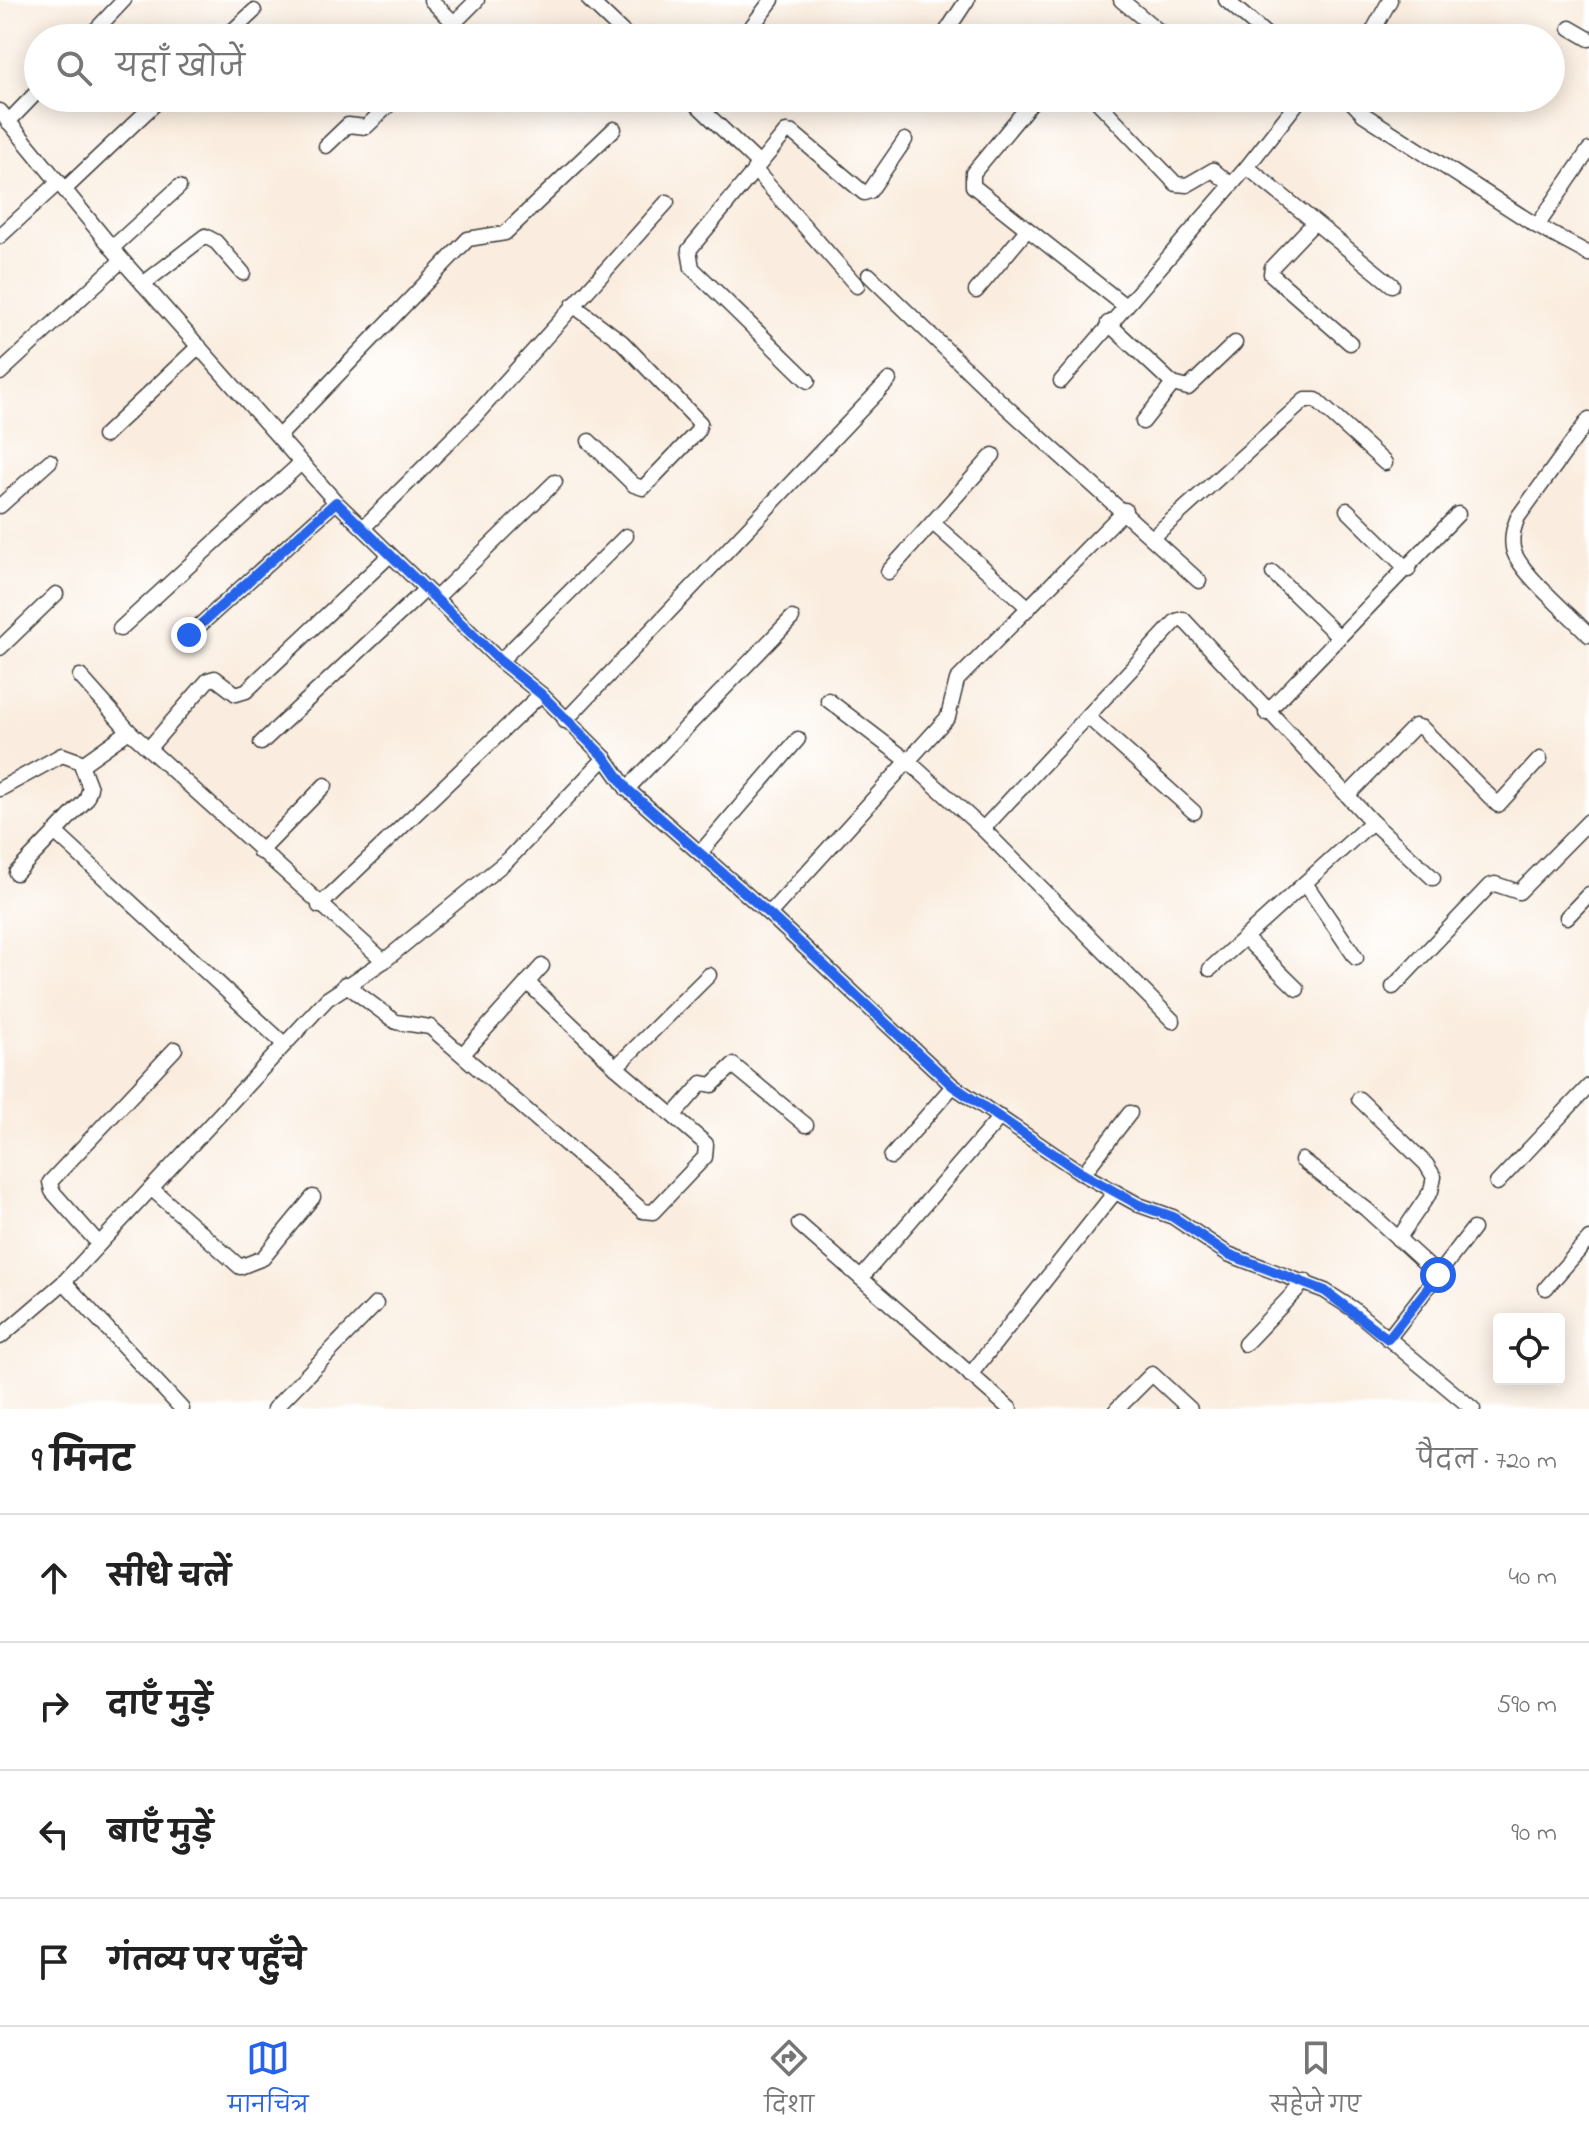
<!DOCTYPE html>
<html lang="hi">
<meta charset="utf-8">
<style>
:root{--surface:#fff;--page:#f6f6f6;--text:#222;--muted:#767676;--line:#e0e0e0;--accent:#2563eb}
body{margin:0;font-family:"Indie Flower","Playpen Sans Deva",sans-serif;background:var(--page);color:var(--text)}
.controls{position:absolute;right:24px;bottom:24px;display:grid;overflow:hidden;border-radius:8px;box-shadow:0 4px 20px #0003}
.controls button{width:72px;height:72px;display:grid;place-items:center;padding:0;border:0;border-bottom:2px solid var(--line);background:var(--surface);color:var(--text);font:40px sans-serif}
.stop{position:absolute;width:24px;height:24px;margin:-18px;border:6px solid #2563eb;border-radius:50%;background:#fff}
.stop.end{background:#2563eb;border-color:#fff;box-shadow:0 2px 8px #0008}
.list{margin:0;padding:0;list-style:none}
h2{display:flex;justify-content:space-between;align-items:center;height:104px;margin:0;padding:0 32px;font-size:34px}
h2 small{font-size:26px;font-weight:400;color:var(--muted)}
.list li{display:grid;grid-template-columns:52px 1fr auto;gap:24px;align-items:center;box-sizing:border-box;height:128px;padding:0 32px;border-top:2px solid var(--line)}
.list b{display:block;font-size:30px;white-space:nowrap}
.list em{font-size:26px;font-style:normal;color:var(--muted)}
.icon{flex:none;width:44px;height:44px;fill:none;stroke:currentColor;stroke-width:2;stroke-linecap:round;stroke-linejoin:round}
.map{position:relative;flex:none;width:1589px;height:1409px;overflow:hidden}
.search{position:absolute;background:var(--surface);box-shadow:0 4px 20px #0003;left:24px;right:24px;top:24px;height:88px;display:flex;align-items:center;gap:20px;box-sizing:border-box;padding:0 28px;border-radius:44px;color:var(--muted);font-size:30px}
.sheet{height:616px;background:var(--surface)}
nav{display:flex;justify-content:space-around;align-items:center;box-sizing:border-box;height:112px;border-top:2px solid var(--line);background:var(--surface);font-size:22px;color:var(--muted)}
nav a{display:grid;justify-items:center;gap:4px}
nav .on{color:var(--accent)}
.map>svg:first-child{display:block}
.lines{fill:none;stroke-linecap:round;stroke-linejoin:round}
.minor-casing{stroke:#3d3b39;stroke-width:17}
.minor{stroke:#fff;stroke-width:14}
.route{stroke:#2563eb;stroke-width:10}
</style>
<div class="map">
<svg width="1589" height="1409" viewBox="0 0 1589 1409">
<rect width="100%" height="100%" fill="#fff"/>
<filter id="ink" filterUnits="userSpaceOnUse"><feTurbulence type="fractalNoise" baseFrequency=".0125" numOctaves="2"/><feDisplacementMap in="SourceGraphic" scale="16" xChannelSelector="R" yChannelSelector="G"/><feConvolveMatrix kernelMatrix="1 2 1 2 8 2 1 2 1" color-interpolation-filters="sRGB"/></filter>
<filter id="wash" filterUnits="userSpaceOnUse"><feTurbulence type="fractalNoise" baseFrequency=".006" numOctaves="4" result="noise"/><feDisplacementMap in="SourceGraphic" scale="32" xChannelSelector="R" yChannelSelector="G"/><feGaussianBlur stdDeviation="1.8" result="paint"/><feColorMatrix in="noise" values="0 0 0 0 0 0 0 0 0 0 0 0 0 0 0 0 0 1.4 0 .05"/><feComposite in="paint" operator="in"/></filter>
<g filter="url(#wash)">
<rect width="100%" height="100%" fill="#faeddf"/>
</g>
<g filter="url(#ink)">
<g class="lines">
<defs>
<g id="minor">
<path d="M431 0 454 23 477 0"/>
<path d="M589 0 629 38"/>
<path d="M1121 0 1167 38"/>
<path d="M1226 0 1270 38"/>
<path d="M1570 28 1589 39"/>
<path d="M88 38 124 0"/>
<path d="M225 38 254 11"/>
<path d="M743 38 772 0"/>
<path d="M942 38 967 0"/>
<path d="M1369 38 1390 0"/>
<path d="M690 98 758 163"/>
<path d="M1035 98 973 173V186L1124 305"/>
<path d="M1094 98 1176 184 1187 185 1213 170 1231 185"/>
<path d="M1348 98 1363 114 1537 226 1589 254"/>
<path d="M0 111 122 260 336 502 500 661 541 694 605 758 627 789 769 914 953 1086 1083 1174 1139 1205 1173 1217 1228 1254 1325 1291 1353 1309 1473 1409"/>
<path d="M8 122 38 91"/>
<path d="M326 146 348 125 366 127 396 98"/>
<path d="M1247 167 1392 285"/>
<path d="M754 169 857 286"/>
<path d="M65 189 161 98"/>
<path d="M1313 224 1272 267 1271 274 1350 343"/>
<path d="M1537 226 1589 150"/>
<path d="M0 236 59 182"/>
<path d="M112 248 179 187"/>
<path d="M869 275 990 392 1199 581"/>
<path d="M143 284 205 236 216 242 243 273"/>
<path d="M976 291 1026 231"/>
<path d="M573 305 622 342 700 423 697 432 643 488 634 485 589 441"/>
<path d="M1108 323 1173 384 1143 422"/>
<path d="M0 373 122 260"/>
<path d="M808 381 692 268 689 250 786 132 793 133 864 193 870 191 905 140"/>
<path d="M1061 381 1247 167 1301 98"/>
<path d="M1173 384 1188 388 1235 343"/>
<path d="M1589 419 1518 517C1514 527 1511 536 1513 548 1516 570 1572 616 1589 635"/>
<path d="M104 436 199 346"/>
<path d="M279 436 468 239 505 233 614 129"/>
<path d="M0 506 50 461"/>
<path d="M1347 510 1408 570"/>
<path d="M934 524 1029 608"/>
<path d="M364 527 474 417 667 202"/>
<path d="M1152 538 1305 400H1316L1385 463"/>
<path d="M888 572 993 455"/>
<path d="M1273 573 1338 636"/>
<path d="M435 599 555 482"/>
<path d="M120 629 301 463"/>
<path d="M189 635 336 502"/>
<path d="M0 648 56 594"/>
<path d="M500 661 626 536"/>
<path d="M80 676 129 731 384 961"/>
<path d="M828 700 908 761 983 829 1173 1021"/>
<path d="M1266 713 1458 514"/>
<path d="M1088 717 1194 812"/>
<path d="M565 721 889 380"/>
<path d="M261 743 425 590"/>
<path d="M149 748 208 680 215 678 236 694 246 691 390 555"/>
<path d="M0 789 62 755 84 763 129 731"/>
<path d="M627 789 792 618"/>
<path d="M1349 794 1415 726 1422 728 1498 805 1540 759"/>
<path d="M983 829 1176 621 1183 619 1372 822 1433 878"/>
<path d="M57 834 284 1044"/>
<path d="M260 852 325 785"/>
<path d="M700 853 798 739"/>
<path d="M16 873 86 800 90 788 81 764"/>
<path d="M1305 883 1356 958"/>
<path d="M319 906 541 694"/>
<path d="M769 914 948 717 957 680 1125 510"/>
<path d="M1567 917 1589 894"/>
<path d="M1245 938 1297 989"/>
<path d="M1210 969 1372 822"/>
<path d="M345 984 396 1022 430 1027 643 1211 653 1212 705 1157 706 1144 616 1067 527 982"/>
<path d="M1393 987 1489 886 1495 884 1519 892 1589 821"/>
<path d="M463 1054 542 966"/>
<path d="M616 1067 709 975"/>
<path d="M1359 1099 1426 1164 1434 1177 1431 1191 1398 1239"/>
<path d="M674 1115 702 1083 712 1085 733 1065 806 1125"/>
<path d="M891 1157 953 1086"/>
<path d="M1302 1160 1366 1209 1438 1275"/>
<path d="M1083 1174 1130 1113"/>
<path d="M1497 1183 1589 1086"/>
<path d="M152 1189 240 1267 263 1258 313 1197"/>
<path d="M799 1224 1010 1409"/>
<path d="M99 1244 52 1191 50 1182 175 1049"/>
<path d="M861 1278 1000 1117"/>
<path d="M64 1282 182 1409"/>
<path d="M1546 1288 1589 1239"/>
<path d="M0 1337 64 1282 327 999 384 961 509 859 605 758"/>
<path d="M1388 1339 1473 1229"/>
<path d="M1245 1344 1305 1281"/>
<path d="M970 1375 1115 1192"/>
<path d="M274 1409 376 1304"/>
<path d="M1117 1409 1152 1374 1190 1409"/>
</g>
</defs>
<use href="#minor" class="minor-casing"/>
<use href="#minor" class="minor"/>
</g>
</g>
<g class="lines" filter="url(#ink)">
<path class="route" d="M189 635 336 502 500 661 541 694 605 758 627 789 769 914 953 1086 1083 1174 1139 1205 1173 1217 1228 1254 1325 1291 1388 1339 1438 1275"/>
</g>
</svg>
<div class="controls">
<button><svg class="icon" aria-label="locate" viewBox="0 0 24 24"><circle cx="12" cy="12" r="6"/><path d="M12 2v4M12 18v4M2 12h4M18 12h4"/></svg></button>
</div>
<div class="stop" style="left:1438px;top:1275px"></div>
<div class="stop end" style="left:189px;top:635px"></div>
<div class="search"><svg class="icon" aria-label="search" viewBox="0 0 24 24"><circle cx="10" cy="10" r="6"/><path d="M15 15l6 6"/></svg>यहाँ खोजें</div>
</div>
<section class="sheet">
<h2>9 मिनट<small>पैदल · 720 m</small></h2>
<ul class="list">
<li><svg class="icon" aria-label="ahead" viewBox="0 0 24 24"><path d="M12 20V5M6 11l6-6 6 6"/></svg><div><b>सीधे चलें</b></div><em>40 m</em></li>
<li><svg class="icon" aria-label="right" viewBox="0 0 24 24"><path d="M7 20v-9h11M14 6l5 5-5 5"/></svg><div><b>दाएँ मुड़ें</b></div><em>590 m</em></li>
<li><svg class="icon" aria-label="left" viewBox="0 0 24 24"><path d="M17 20v-9H6M10 6l-5 5 5 5"/></svg><div><b>बाएँ मुड़ें</b></div><em>90 m</em></li>
<li><svg class="icon" aria-label="arrive" viewBox="0 0 24 24"><path d="M6 21V4h12l-3 4 3 4H6"/></svg><div><b>गंतव्य पर पहुँचे</b></div></li>
</ul>
</section>
<nav>
<a class="on"><svg class="icon" aria-label="map" viewBox="0 0 24 24"><path d="M3 6l6-2 6 2 6-2v14l-6 2-6-2-6 2zM9 4v14M15 6v14"/></svg>मानचित्र</a>
<a><svg class="icon" aria-label="directions" viewBox="0 0 24 24"><path d="M12 3l9 9-9 9-9-9zM9 14v-3h6M13 9l2 2-2 2"/></svg>दिशा</a>
<a><svg class="icon" aria-label="saved" viewBox="0 0 24 24"><path d="M7 4h10v16l-5-4-5 4z"/></svg>सहेजे गए</a>
</nav>
